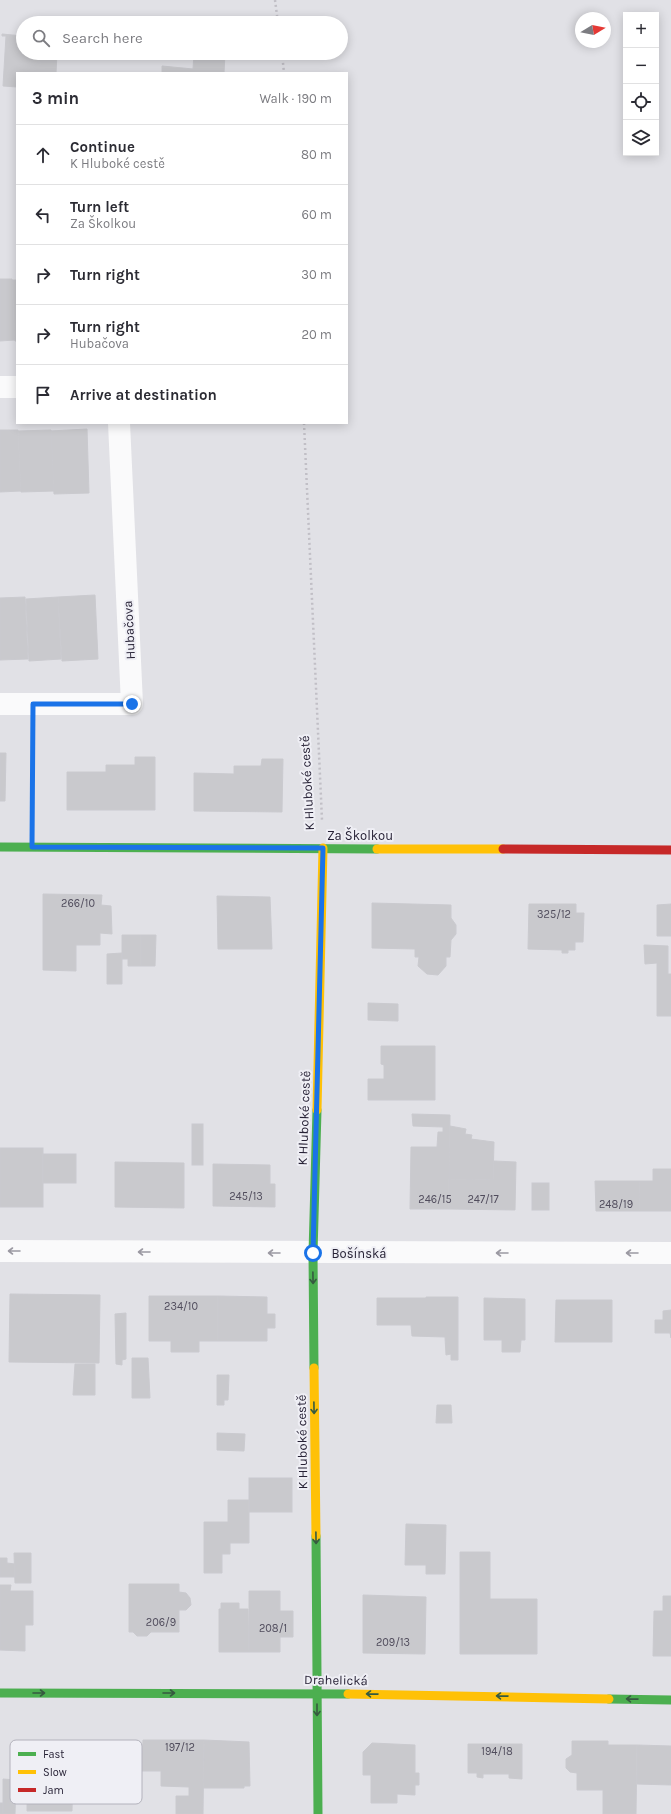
<!DOCTYPE html>
<meta charset="utf-8">
<style>
:root{--surface:#fff;--page:#f2f2f3;--text:#2b2b33;--muted:#7c7c81;--line:#e1e1e2}
body{margin:0;font-family:Karla,sans-serif;background:var(--page);color:var(--text)}
.controls{position:absolute;right:12px;top:12px;display:grid;overflow:hidden;border-radius:0px;box-shadow:0 2px 10px #0003}
.controls button{width:36px;height:36px;display:grid;place-items:center;padding:0;border:0;border-bottom:1px solid var(--line);background:var(--surface);color:var(--text);font:20px sans-serif}
.compass{position:absolute;left:575px;top:12px;width:36px;height:36px;border-radius:50%;background:var(--surface);box-shadow:0 2px 10px #0003;rotate:80deg}
.stop{position:absolute;width:12px;height:12px;margin:-9px;border:3px solid #1a73e8;border-radius:50%;background:#fff}
.stop.end{background:#1a73e8;border-color:#fff;box-shadow:0 1px 4px #0008}
.list{margin:0;padding:0;list-style:none}
h2{display:flex;justify-content:space-between;align-items:center;height:52px;margin:0;padding:0 16px;font-size:17px}
h2 small{font-size:13px;font-weight:400;color:var(--muted)}
.list li{display:grid;grid-template-columns:26px 1fr auto;gap:12px;align-items:center;box-sizing:border-box;height:60px;padding:0 16px;border-top:1px solid var(--line)}
.list b{display:block;font-size:15px;white-space:nowrap}
.list p{margin:0;font-size:13px;white-space:nowrap;color:var(--muted)}
.list em{font-size:13px;font-style:normal;color:var(--muted)}
.icon{flex:none;width:22px;height:22px;fill:none;stroke:currentColor;stroke-width:2;stroke-linecap:round;stroke-linejoin:round}
.map{position:relative;flex:none;width:671px;height:1814px;overflow:hidden}
.search{position:absolute;background:var(--surface);box-shadow:0 2px 10px #0003;left:16px;top:16px;width:332px;height:44px;display:flex;align-items:center;gap:10px;box-sizing:border-box;padding:0 14px;border-radius:22px;color:var(--muted);font-size:15px}
.panel{position:absolute;background:var(--surface);box-shadow:0 2px 10px #0003;left:16px;top:72px;width:332px;height:352px;border-radius:0px}
.map>svg:first-child{display:block}
.building{fill:#c9c9cd;stroke:#cacacf}
.lines{fill:none;stroke-linecap:round;stroke-linejoin:round}
.path{stroke:#c1bfc6;stroke-width:2.5;stroke-dasharray:2 3;stroke-linecap:butt}
.street{stroke:#fafafb;stroke-width:22}
.fast{stroke:#4caf50;stroke-width:9}
.slow{stroke:#ffc107;stroke-width:9}
.jam{stroke:#c62828;stroke-width:9}
.oneway{stroke:#9b99a2}
.oneway2{stroke:#365a40}
.route{stroke:#1a73e8;stroke-width:5}
.labels{text-anchor:middle;dominant-baseline:central;stroke-width:4;stroke-linejoin:round;paint-order:stroke}
.number-label{font-size:11px;fill:#504c5c}
.street-label{font-size:13px;fill:#272236;stroke:#efeff5}
.key{fill:#efeff5;stroke:#b3b2bc;stroke-width:1}
.key-label{font-size:11px;fill:#272236}
</style>
<div class="map">
<svg width="671" height="1814" viewBox="0 0 671 1814">
<rect width="100%" height="100%" fill="#e1e1e6"/>
<g class="building">
<path d="M2 34 23 36V53H57L56 73H17V87L3 86 6 36H2Z"/>
<path d="M194 53H225L224 73H162V66L193 69Z"/>
<path d="M0 279H12L15 340 0 341Z"/>
<path d="M12 280H17V341H15Z"/>
<path d="M87 429 89 493 54 494 50 431Z"/>
<path d="M0 430H18L21 491 0 492Z"/>
<path d="M51 430 54 491 21 492 18 431Z"/>
<path d="M95 595 98 659 62 661 58 597Z"/>
<path d="M25 597 28 659 0 660V598Z"/>
<path d="M58 597 61 659 29 661 26 599Z"/>
<path d="M0 753H6L5 801H0Z"/>
<path d="M135 757H155V810H67V772H106V765H135Z"/>
<path d="M262 759H283L282 812 194 811V773L234 774V766H261Z"/>
<path d="M43 894 102 895 101 905 111 906 112 934 100 933V945H76V971L43 970Z"/>
<path d="M217 896 270 897 272 949H218Z"/>
<path d="M372 903 451 905V918L456 925V934L451 940 450 957H446V966L438 975 427 974 418 966 419 957H415V949L372 948Z"/>
<path d="M529 904H576V913H584L583 942H575V950H568V953H562V950L528 949Z"/>
<path d="M671 904V936H657V905Z"/>
<path d="M122 935H141V966H128V959H122Z"/>
<path d="M141 935H156L155 966H141Z"/>
<path d="M644 945 668 946V974H671V1016H657V963L645 964Z"/>
<path d="M122 953V984H107V954Z"/>
<path d="M368 1003 398 1004V1021L368 1020Z"/>
<path d="M381 1046H435V1100H368V1079H384V1065L381 1064Z"/>
<path d="M412 1114 450 1115 449 1209H410L411 1147H437L438 1132H443V1127L413 1126Z"/>
<rect x="192" y="1124" width="11" height="41"/>
<path d="M450 1126 466 1129 465 1134 472 1135 471 1139 494 1142 493 1180 449 1179Z"/>
<rect x="0" y="1148" width="43" height="59"/>
<rect x="43" y="1154" width="33" height="29"/>
<path d="M494 1161 516 1162 515 1210 449 1209V1179L493 1180Z"/>
<path d="M115 1162 184 1163V1208L115 1207Z"/>
<path d="M213 1164 270 1165V1184H275V1207L213 1206Z"/>
<path d="M653 1169H671V1211H640L639 1181H653Z"/>
<path d="M595 1181H639L640 1211H596Z"/>
<rect x="532" y="1183" width="17" height="27"/>
<path d="M10 1294 100 1295 99 1363 9 1362Z"/>
<path d="M149 1296H218V1341H199V1352H171V1341H149Z"/>
<path d="M218 1296 267 1297V1314H275V1328H267V1341H218Z"/>
<path d="M426 1297H458V1360H451V1354L446 1355 445 1337 412 1336 411 1325H377V1298H426Z"/>
<path d="M484 1298 525 1299V1340H521L520 1352H502V1340H484Z"/>
<path d="M556 1300H612V1342H555Z"/>
<path d="M671 1310V1338L670 1333H655V1320H663V1311Z"/>
<path d="M126 1313V1359L122 1360V1365L116 1364 115 1314Z"/>
<path d="M132 1358H148L150 1398H132Z"/>
<path d="M75 1364H95V1395H73Z"/>
<path d="M217 1375H229L228 1400H224V1405H217Z"/>
<path d="M437 1405H451L452 1423H436Z"/>
<path d="M217 1433 245 1434 244 1451 217 1450Z"/>
<rect x="249" y="1478" width="43" height="34"/>
<path d="M228 1500H249V1543H230V1554H222V1573H204V1522H228Z"/>
<path d="M406 1524 446 1525 445 1574H426V1565H405Z"/>
<path d="M460 1552H490V1599H537V1654H460Z"/>
<path d="M14 1553H31V1583H15Z"/>
<path d="M0 1558H7V1563L15 1564V1577H0Z"/>
<path d="M129 1584H179V1592L186 1593 190 1598 191 1605 186 1610H179V1632H151L147 1636H137L133 1632H129Z"/>
<path d="M0 1585H11L10 1591H33V1625H25V1651L0 1650Z"/>
<path d="M249 1591H280V1611H293V1637H280V1652H249Z"/>
<path d="M363 1595 426 1597 425 1654 363 1653Z"/>
<path d="M663 1596H671V1656H653L654 1611H663Z"/>
<path d="M221 1603H239V1609H248L249 1652H219V1609H221Z"/>
<path d="M143 1740H204L203 1814H176V1796H189V1787L161 1786V1771H142Z"/>
<path d="M204 1740 249 1742 250 1786H244V1788H203Z"/>
<path d="M572 1741H608V1745H637L636 1814H603V1790H577V1773L570 1772 566 1768V1759L572 1755Z"/>
<path d="M372 1743 415 1745V1773H419V1785H415V1795L397 1794V1803H371V1775H363V1752Z"/>
<path d="M468 1744H522V1779L509 1778V1774H483V1778L477 1777V1773H468Z"/>
<path d="M637 1745 671 1746V1785L637 1784Z"/>
<path d="M27 1762 73 1763 72 1811H27Z"/>
<path d="M3 1779 16 1780 15 1814H3Z"/>
<rect x="0" y="1803" width="3" height="11"/>
</g>
<g class="lines">
<g class="path">
<path d="M275 0 278 23"/>
<path d="M282 53 284 73"/>
<path d="M304 423 322 820"/>
<path d="M32 818 33 733"/>
</g>
<g class="street">
<path d="M0 387H17"/>
<path d="M0 704H132L119 423"/>
<path d="M0 1251 671 1253"/>
</g>
<g class="fast">
<path d="M0 847 377 849"/>
<path d="M314 1368 313 1253 317 1110"/>
<path d="M316 1536 318 1814"/>
<path d="M0 1693 348 1694"/>
<path d="M609 1699 671 1700"/>
</g>
<g class="slow">
<path d="M377 849H503"/>
<path d="M317 1110 323 848"/>
<path d="M314 1368 316 1536"/>
<path d="M348 1694 609 1699"/>
</g>
<path class="jam" d="M503 849 671 850"/>
</g>
<defs><path id="oneway-shaft" d="M-6 0H5M1.5-3L5.5 0L1.5 3" fill="none" stroke-width="1.6" stroke-linecap="round" stroke-linejoin="round"/></defs>
<g class="oneway">
<use href="#oneway-shaft" transform="translate(14 1251) rotate(-180)"/>
<use href="#oneway-shaft" transform="translate(144 1252) rotate(-180)"/>
<use href="#oneway-shaft" transform="translate(274 1253) rotate(-180)"/>
<use href="#oneway-shaft" transform="translate(502 1253) rotate(-180)"/>
<use href="#oneway-shaft" transform="translate(632 1253) rotate(-180)"/>
</g>
<g class="oneway2">
<use href="#oneway-shaft" transform="translate(313 1278) rotate(89)"/>
<use href="#oneway-shaft" transform="translate(314 1408) rotate(89)"/>
<use href="#oneway-shaft" transform="translate(316 1538) rotate(89)"/>
<use href="#oneway-shaft" transform="translate(39 1693)"/>
<use href="#oneway-shaft" transform="translate(169 1693)"/>
<use href="#oneway-shaft" transform="translate(372 1694) rotate(-179)"/>
<use href="#oneway-shaft" transform="translate(502 1696) rotate(-179)"/>
<use href="#oneway-shaft" transform="translate(632 1699) rotate(-179)"/>
<use href="#oneway-shaft" transform="translate(317 1710) rotate(90)"/>
</g>
<g class="lines">
<path class="route" d="M132 704H33L32 847 323 848 313 1253"/>
</g>
<g class="labels">
<g class="number-label">
<text x="78" y="903">266/10</text>
<text x="554" y="914">325/12</text>
<text x="246" y="1196">245/13</text>
<text x="435" y="1199">246/15</text>
<text x="483" y="1199">247/17</text>
<text x="616" y="1204">248/19</text>
<text x="181" y="1306">234/10</text>
<text x="161" y="1622">206/9</text>
<text x="273" y="1628">208/1</text>
<text x="393" y="1642">209/13</text>
<text x="180" y="1747">197/12</text>
<text x="497" y="1751">194/18</text>
</g>
<g class="street-label">
<text transform="translate(129 630) rotate(-93)">Hubačova</text>
<text transform="translate(307 783) rotate(-93)">K Hluboké cestě</text>
<text x="360" y="835">Za Školkou</text>
<text transform="translate(304 1118) rotate(-88)">K Hluboké cestě</text>
<text x="359" y="1253">Bošínská</text>
<text transform="translate(302 1442) rotate(-91)">K Hluboké cestě</text>
<text transform="translate(336 1680) rotate(1)">Drahelická</text>
</g>
</g>
<rect x="10" y="1740" width="132" height="64" rx="6" class="key"/>
<rect x="18" y="1752" width="18" height="4" fill="#4caf50"/>
<rect x="18" y="1770" width="18" height="4" fill="#ffc107"/>
<rect x="18" y="1788" width="18" height="4" fill="#c62828"/>
<g class="key-label">
<text x="43" y="1758">Fast</text>
<text x="43" y="1776">Slow</text>
<text x="43" y="1794">Jam</text>
</g>
</svg>
<div class="controls">
<button>+</button>
<button>−</button>
<button><svg class="icon" aria-label="locate" viewBox="0 0 24 24"><circle cx="12" cy="12" r="6"/><path d="M12 2v4M12 18v4M2 12h4M18 12h4"/></svg></button>
<button><svg class="icon" aria-label="layers" viewBox="0 0 24 24"><path d="M12 4l9 5-9 5-9-5zM3 14l9 5 9-5"/></svg></button>
</div>
<svg class="compass" viewBox="-18 -18 36 36"><path d="M0-13l5 13h-10z" fill="#e53935"/><path d="M0 13l5-13h-10z" fill="#7c7c81"/></svg>
<div class="stop" style="left:313px;top:1253px"></div>
<div class="stop end" style="left:132px;top:704px"></div>
<div class="search"><svg class="icon" aria-label="search" viewBox="0 0 24 24"><circle cx="10" cy="10" r="6"/><path d="M15 15l6 6"/></svg>Search here</div>
<section class="panel">
<h2>3 min<small>Walk · 190 m</small></h2>
<ul class="list">
<li><svg class="icon" aria-label="ahead" viewBox="0 0 24 24"><path d="M12 20V5M6 11l6-6 6 6"/></svg><div><b>Continue</b><p>K Hluboké cestě</p></div><em>80 m</em></li>
<li><svg class="icon" aria-label="left" viewBox="0 0 24 24"><path d="M17 20v-9H6M10 6l-5 5 5 5"/></svg><div><b>Turn left</b><p>Za Školkou</p></div><em>60 m</em></li>
<li><svg class="icon" aria-label="right" viewBox="0 0 24 24"><path d="M7 20v-9h11M14 6l5 5-5 5"/></svg><div><b>Turn right</b></div><em>30 m</em></li>
<li><svg class="icon" aria-label="right" viewBox="0 0 24 24"><path d="M7 20v-9h11M14 6l5 5-5 5"/></svg><div><b>Turn right</b><p>Hubačova</p></div><em>20 m</em></li>
<li><svg class="icon" aria-label="arrive" viewBox="0 0 24 24"><path d="M6 21V4h12l-3 4 3 4H6"/></svg><div><b>Arrive at destination</b></div></li>
</ul>
</section>
</div>
